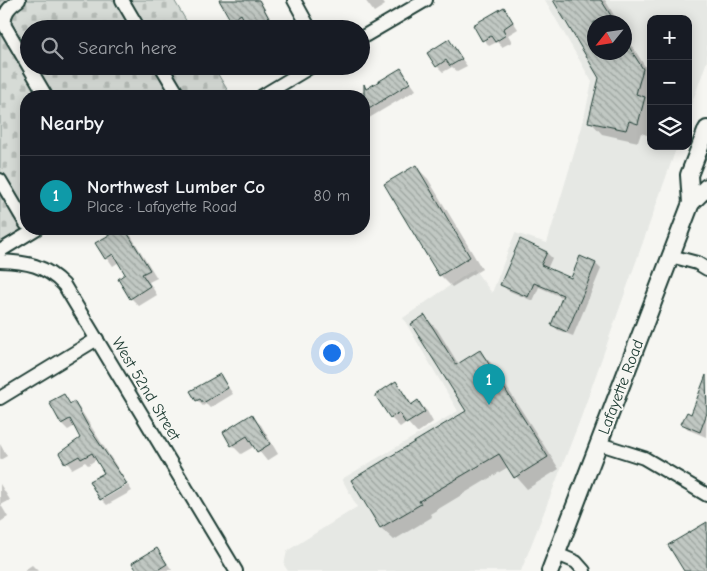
<!DOCTYPE html>
<meta charset="utf-8">
<style>
:root{--surface:#171b24;--page:#20242c;--text:#f1f3f6;--muted:#9ea1a6;--line:#363941;--accent:#d1495b}
body{margin:0;font-family:"Comic Neue",sans-serif;background:var(--page);color:var(--text)}
.controls{position:absolute;right:15px;top:15px;display:grid;overflow:hidden;border-radius:10px;box-shadow:0 2px 12px #0003}
.controls button{width:45px;height:45px;display:grid;place-items:center;padding:0;border:0;border-bottom:1px solid var(--line);background:var(--surface);color:var(--text);font:25px sans-serif}
.compass{position:absolute;left:587px;top:15px;width:45px;height:45px;border-radius:50%;background:var(--surface);box-shadow:0 2px 12px #0003;rotate:240deg}
.you{position:absolute;left:331px;top:352px;width:18px;height:18px;margin:-12px;border:4px solid #fff;border-radius:50%;background:#1a73e8;box-shadow:0 0 0 8px #1a73e833}
.badge{display:grid;place-items:center;width:32px;height:32px;border-radius:50%;background:var(--accent);color:#fff;font-size:16px;font-weight:700}
.pin{position:absolute;translate:-50% -41px;filter:drop-shadow(0 1px 2px #0008)}
.pin::after{content:'';position:absolute;top:26px;width:18px;height:15px;background:inherit;clip-path:polygon(0 0,100% 0,50% 100%)}
.list{margin:0;padding:0;list-style:none}
h2{display:flex;justify-content:space-between;align-items:center;height:65px;margin:0;padding:0 20px;font-size:21px}
h2 small{font-size:16px;font-weight:400;color:var(--muted)}
.list li{display:grid;grid-template-columns:32px 1fr auto;gap:15px;align-items:center;box-sizing:border-box;height:80px;padding:0 20px;border-top:1px solid var(--line)}
.list b{display:block;font-size:19px;white-space:nowrap}
.list p{margin:0;font-size:16px;white-space:nowrap;color:var(--muted)}
.list em{font-size:16px;font-style:normal;color:var(--muted)}
.icon{flex:none;width:28px;height:28px;fill:none;stroke:currentColor;stroke-width:2;stroke-linecap:round;stroke-linejoin:round}
.map{position:relative;flex:none;width:707px;height:571px;overflow:hidden}
.search{position:absolute;background:var(--surface);box-shadow:0 2px 12px #0003;left:20px;top:20px;width:350px;height:55px;display:flex;align-items:center;gap:12px;box-sizing:border-box;padding:0 18px;border-radius:28px;color:var(--muted);font-size:19px}
.panel{position:absolute;background:var(--surface);box-shadow:0 2px 12px #0003;left:20px;top:90px;width:350px;height:145px;border-radius:20px}
.map>svg:first-child{display:block}
.built{fill:#e6e8e4;fill-rule:evenodd}
.cemetery{fill:url(#cemetery-stones);stroke:#7a8c85}
.shadow{fill:#0003}
.building{fill:url(#building-back-hatch);stroke:#1f3d34}
.lines{fill:none;stroke-linecap:round;stroke-linejoin:round}
.minor-casing{stroke:#1f3d34;stroke-width:16}
.major-casing{stroke:#1f3d34;stroke-width:20}
.minor{stroke:#f6f6f2;stroke-width:12}
.major{stroke:#f6f6f2;stroke-width:16}
.labels{text-anchor:middle;dominant-baseline:central;stroke-width:4;stroke-linejoin:round;paint-order:stroke}
.street-label{font-size:16px;fill:#1f3d34;stroke:#f6f6f2}
</style>
<div class="map">
<svg width="707" height="571" viewBox="0 0 707 571">
<defs>
<pattern id="cemetery-stones" width="16" height="16" patternUnits="userSpaceOnUse" patternTransform="scale(1.25)"><rect width="16" height="16" fill="#d6dbd6"/><path d="M2 7V4a2 2 0 0 1 4 0v3zM10 15v-3a2 2 0 0 1 4 0v3z" fill="#b7bdb8"/></pattern>
<pattern id="building-back-hatch" width="6" height="6" patternUnits="userSpaceOnUse" patternTransform="scale(1.25)"><rect width="6" height="6" fill="#c1c8c3"/><path d="M-1 5l2 2M0 0l6 6M5-1l2 2" fill="none" stroke="#9ca49f"/></pattern>
</defs>
<rect width="100%" height="100%" fill="#f6f6f2"/>
<filter id="ink" filterUnits="userSpaceOnUse"><feTurbulence type="fractalNoise" baseFrequency=".02" numOctaves="2"/><feDisplacementMap in="SourceGraphic" scale="10" xChannelSelector="R" yChannelSelector="G"/><feConvolveMatrix kernelMatrix="1 2 1 2 8 2 1 2 1" color-interpolation-filters="sRGB"/></filter>
<g filter="url(#ink)">
<path class="built" d="M545 0H707V61L688 114V19H651V146H677L580 420 521 571H288L284 565 287 551 357 507 342 479 458 411 403 318 474 269 492 293 515 233 547 243 582 127 592 82ZM594 22H624V52H594Z"/>
<path class="cemetery" d="M0 0H174L191 29H29V66H213L231 96H26V227L0 242Z"/>
<g class="shadow">
<path d="M220 0H260L276 29H251L246 21 238 26Z"/>
<path d="M365 0H382L385 5 374 12Z"/>
<path d="M554 0H605L618 22H594V52H624V33L651 76 650 136 641 133 638 142 602 134 590 121 600 78Z"/>
<path d="M504 8 518 29 508 35 512 42 502 47 497 42 489 46 475 26Z"/>
<path d="M449 41 467 66 457 71 452 67 443 72 437 66Z"/>
<path d="M266 66H287L274 74Z"/>
<path d="M401 69 416 90 364 121V96H356Z"/>
<path d="M416 167 428 179 482 269 452 287 440 275Z"/>
<path d="M122 229 131 236 157 278 149 282 157 295 139 306 131 298 127 274 119 262 113 266 97 243Z"/>
<path d="M547 253 552 258 547 269 572 279 581 258 596 264 601 269 573 336 558 330 552 324 564 298 539 287 533 301 507 290 502 284Z"/>
<path d="M425 317 437 329 459 365 480 352 492 364 559 469 527 489 508 467 430 514 432 517 394 540 381 528 353 480 468 412Z"/>
<path d="M220 375 233 394 210 408 206 404 203 406 197 400Z"/>
<path d="M396 383 413 405 418 402 427 411 433 422 417 433 407 422 400 427 391 418 376 395Z"/>
<path d="M701 391 707 394 706 437 689 430 683 424 692 416Z"/>
<path d="M64 396 71 404 74 403 80 409 127 483 101 498 105 473 97 459 88 465 85 462 72 469 60 453 82 438 75 426 68 430 62 424 51 403Z"/>
<path d="M251 416 261 425 278 454 267 461 255 446 241 454 232 445Z"/>
<path d="M0 444 7 456 0 460Z"/>
<path d="M0 484 10 500 1 505 8 517 0 522Z"/>
<path d="M128 485 132 491 107 505 102 500Z"/>
<path d="M157 549 172 570 134 571 137 569Z"/>
<path d="M32 565 38 571H23Z"/>
</g>
<g class="building">
<path d="M219 0H259L275 29H249L241 14 231 21Z"/>
<path d="M553 0H601L615 22H594V52H624V39L643 69 636 94 645 97 638 124 629 121 626 130 588 122 599 78Z"/>
<path d="M504 7 513 22 503 29 506 35 495 42 491 36 482 41 473 25Z"/>
<path d="M449 39 462 59 450 66 446 60 436 67 427 53Z"/>
<path d="M401 68 410 83 364 112V84L366 89Z"/>
<path d="M416 165 470 257 439 276 384 184Z"/>
<path d="M120 229H125L150 270 142 274 150 286 130 299 118 279 125 274 113 254 105 259 95 243Z"/>
<path d="M520 239 547 252 541 265 571 278 580 256 596 263 567 332 551 325 563 295 534 283 528 297 500 285Z"/>
<path d="M425 315 456 365 480 350 548 457 514 478 499 454 419 501 421 504 380 528 351 480 466 411 411 324Z"/>
<path d="M220 374 228 388 203 403 200 399 196 401 190 391Z"/>
<path d="M706 375 707 413 700 432 681 424 687 412 691 414Z"/>
<path d="M396 381 411 405 418 400 425 412 406 424 399 413 390 418 375 395Z"/>
<path d="M64 394 70 404 74 401 89 428 127 484 100 500 89 481 104 473 92 453 81 459 79 456 65 464 59 453 80 438 70 419 61 424 49 402Z"/>
<path d="M252 414 270 444 257 452 247 436 231 446 223 432Z"/>
<path d="M707 522V571H684L668 545Z"/>
<path d="M157 548 167 564 156 571H137L132 563Z"/>
</g>
<g class="lines">
<defs>
<g id="minor">
<path d="M19 0C9 7 3 13 5 26L46 96"/>
<path d="M122 0 139 29"/>
<path d="M294 0 310 29"/>
<path d="M361 38 426 0"/>
<path d="M161 66 179 96"/>
<path d="M262 96 312 66"/>
<path d="M0 180 26 224"/>
<path d="M0 251 36 229"/>
<path d="M671 256 697 263 707 269"/>
<path d="M0 261C27 262 45 265 64 285L236 571"/>
<path d="M0 398 97 339"/>
<path d="M600 444 644 458 707 495"/>
<path d="M557 554 576 562 584 571"/>
</g>
<g id="major">
<path d="M691 203 707 187"/>
<path d="M550 571 691 203 689 175 707 129"/>
</g>
</defs>
<use href="#minor" class="minor-casing"/>
<use href="#major" class="major-casing"/>
<use href="#minor" class="minor"/>
<use href="#major" class="major"/>
</g>
</g>
<g class="labels">
<g class="street-label">
<text transform="translate(621 387) rotate(-69)">Lafayette Road</text>
<text transform="translate(146 389) rotate(59)">West 52nd Street</text>
</g>
</g>
</svg>
<div class="controls">
<button>+</button>
<button>−</button>
<button><svg class="icon" aria-label="layers" viewBox="0 0 24 24"><path d="M12 4l9 5-9 5-9-5zM3 14l9 5 9-5"/></svg></button>
</div>
<svg class="compass" viewBox="-18 -18 36 36"><path d="M0-13l5 13h-10z" fill="#e53935"/><path d="M0 13l5-13h-10z" fill="#9ea1a6"/></svg>
<div class="you"></div>
<div class="pin badge" style="left:489px;top:405px;background:#0f9aa8">1</div>
<div class="search"><svg class="icon" aria-label="search" viewBox="0 0 24 24"><circle cx="10" cy="10" r="6"/><path d="M15 15l6 6"/></svg>Search here</div>
<section class="panel">
<h2>Nearby<small></small></h2>
<ul class="list">
<li><span class="badge" style="background:#0f9aa8">1</span><div><b>Northwest Lumber Co</b><p>Place · Lafayette Road</p></div><em>80 m</em></li>
</ul>
</section>
</div>
